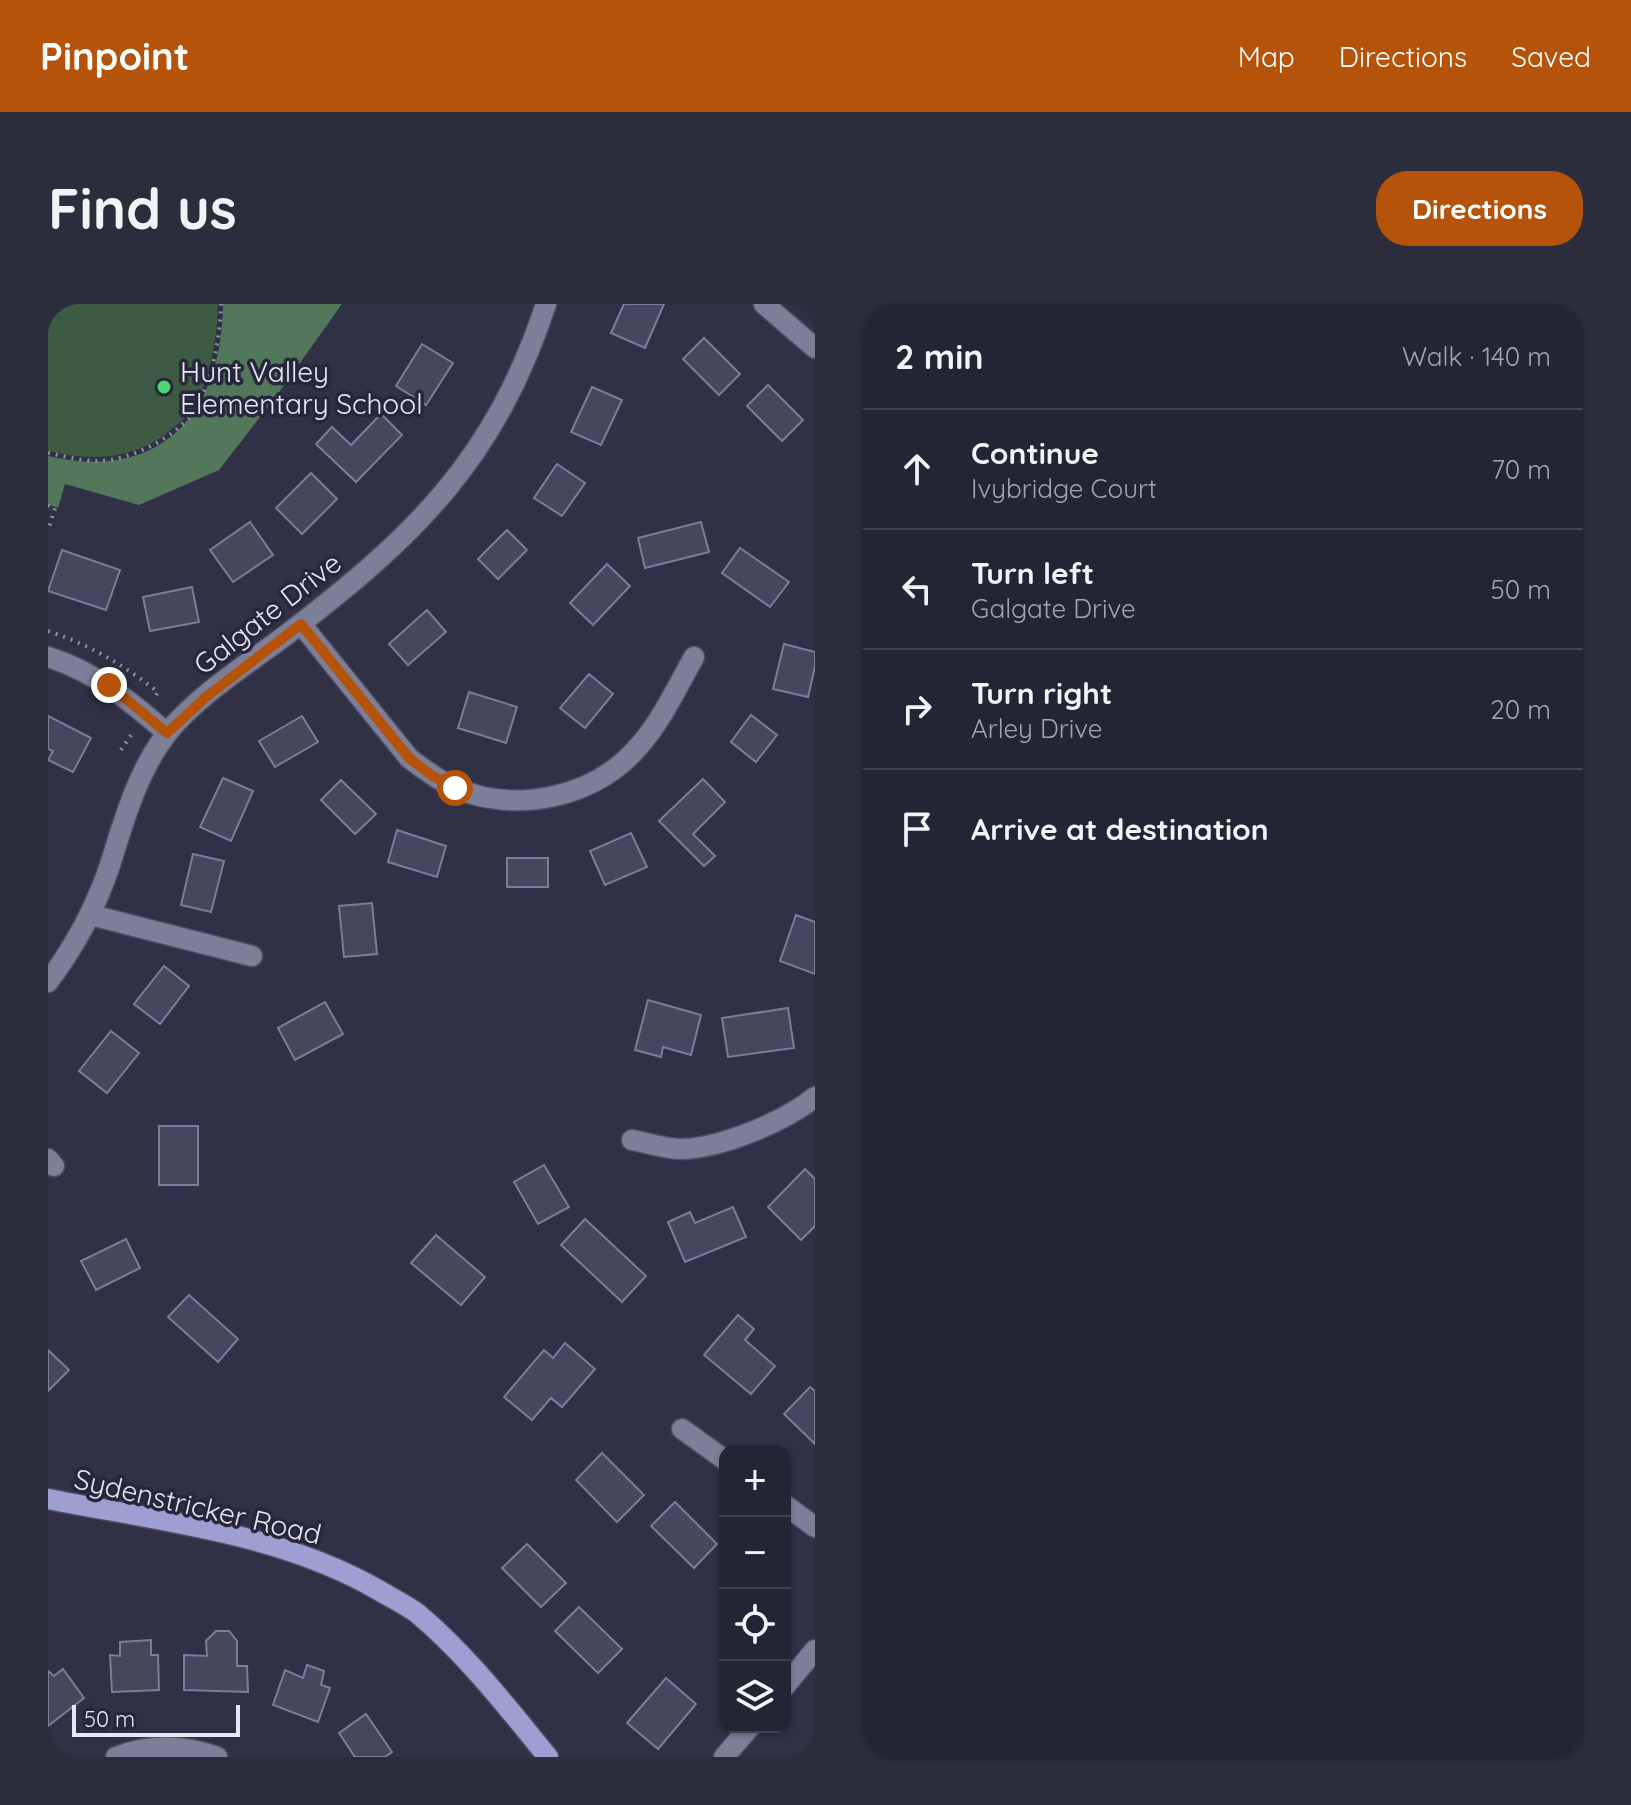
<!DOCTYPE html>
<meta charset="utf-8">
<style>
:root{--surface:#242534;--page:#2c2d3c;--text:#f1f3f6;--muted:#a3a5ac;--line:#41424f;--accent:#b45309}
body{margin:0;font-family:Quicksand,sans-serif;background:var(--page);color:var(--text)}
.controls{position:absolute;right:24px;bottom:24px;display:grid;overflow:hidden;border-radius:16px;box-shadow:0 2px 6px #0004}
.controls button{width:72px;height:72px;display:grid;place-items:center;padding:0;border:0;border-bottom:2px solid var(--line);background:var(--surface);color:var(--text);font:40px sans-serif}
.scale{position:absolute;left:24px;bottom:20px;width:168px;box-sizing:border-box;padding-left:8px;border:4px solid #e6e7f5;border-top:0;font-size:22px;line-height:28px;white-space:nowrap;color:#e6e7f5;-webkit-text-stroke:6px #27273c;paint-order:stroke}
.stop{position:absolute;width:24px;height:24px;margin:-18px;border:6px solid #b45309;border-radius:50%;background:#fff}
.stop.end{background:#b45309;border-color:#fff;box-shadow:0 2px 8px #0008}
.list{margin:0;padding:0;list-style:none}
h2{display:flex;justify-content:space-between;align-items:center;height:104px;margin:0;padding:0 32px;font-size:34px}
h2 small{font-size:26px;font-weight:400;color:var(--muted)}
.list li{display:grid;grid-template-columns:52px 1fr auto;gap:24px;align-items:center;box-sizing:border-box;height:120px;padding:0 32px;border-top:2px solid var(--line)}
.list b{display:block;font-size:30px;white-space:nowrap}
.list p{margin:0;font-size:26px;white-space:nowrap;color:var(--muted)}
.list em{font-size:26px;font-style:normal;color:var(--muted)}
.icon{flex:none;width:44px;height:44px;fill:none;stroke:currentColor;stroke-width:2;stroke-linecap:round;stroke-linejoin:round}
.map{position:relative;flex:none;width:767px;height:1453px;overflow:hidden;border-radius:32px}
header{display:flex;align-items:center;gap:48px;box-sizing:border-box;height:112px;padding:0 40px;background:var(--accent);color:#fff}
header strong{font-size:38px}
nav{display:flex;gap:44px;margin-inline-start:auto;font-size:28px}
.intro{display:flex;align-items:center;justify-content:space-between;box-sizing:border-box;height:192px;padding:0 48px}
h1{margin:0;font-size:56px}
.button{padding:20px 36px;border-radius:32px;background:var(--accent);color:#fff;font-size:28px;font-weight:700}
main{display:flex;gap:48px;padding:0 48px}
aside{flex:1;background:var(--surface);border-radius:32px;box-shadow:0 2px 6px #0004}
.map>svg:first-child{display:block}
.green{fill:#3d5a42}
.forest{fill:#53775a}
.building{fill:#46465d;stroke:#7c7d96;stroke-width:2}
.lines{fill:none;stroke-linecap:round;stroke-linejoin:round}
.minor-casing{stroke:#4e4e60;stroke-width:23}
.major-casing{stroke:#4e4e60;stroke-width:23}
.path{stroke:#8d8ea0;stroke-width:4;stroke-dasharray:2 6;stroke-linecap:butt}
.minor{stroke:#7d7f98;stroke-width:20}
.major{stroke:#9d9ed1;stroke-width:20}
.route{stroke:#b45309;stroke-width:10}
.poi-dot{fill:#4ed675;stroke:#27273c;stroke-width:3}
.labels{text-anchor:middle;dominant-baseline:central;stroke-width:7;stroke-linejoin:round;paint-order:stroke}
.poi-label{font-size:28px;fill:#e6e7f5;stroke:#27273c;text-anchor:start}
.street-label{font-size:28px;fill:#e6e7f5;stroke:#27273c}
</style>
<header>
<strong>Pinpoint</strong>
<nav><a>Map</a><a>Directions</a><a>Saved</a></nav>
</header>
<div class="intro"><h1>Find us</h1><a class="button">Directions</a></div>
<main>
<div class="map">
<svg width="767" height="1453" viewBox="0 0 767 1453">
<rect width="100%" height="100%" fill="#303146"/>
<path class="green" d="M0 0H170C169 33 163 74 146 103 139 114 128 121 119 129 82 157 43 157 0 147Z"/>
<path class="forest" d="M175 0H294L229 91 171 166 91 201 17 180 10 204 0 200V152C113 179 174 109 175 0Z"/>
<g class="building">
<path d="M576 0H616L597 44 563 29Z"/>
<path d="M656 34 692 70 671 91 635 55Z"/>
<path d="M374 40 405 59 378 101 348 82Z"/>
<path d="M720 81 755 116 734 137 699 102Z"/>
<path d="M544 83 574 96 553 141 523 128Z"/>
<path d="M333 110 354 131 308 178 268 140 284 123 303 141Z"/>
<path d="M509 160 537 179 514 212 486 194Z"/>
<path d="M263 169 289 195 254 230 228 204Z"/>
<path d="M202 218 225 251 185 278 162 246Z"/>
<path d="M653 218 661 248 597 264 590 234Z"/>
<path d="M459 226 479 246 450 275 430 255Z"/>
<path d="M692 244 741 278 722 303 674 269Z"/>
<path d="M14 246 72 266 58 306 0 287Z"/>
<path d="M559 260 582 282 545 321 522 299Z"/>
<path d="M144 283 151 318 102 327 95 293Z"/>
<path d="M379 306 398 328 360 361 341 340Z"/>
<path d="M736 340 767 348V362L760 393 725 385Z"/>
<path d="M541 370 565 390 537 424 512 404Z"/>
<path d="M421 388 469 403 458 439 410 424Z"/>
<path d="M703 411 729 431 708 458 683 438Z"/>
<path d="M0 412 43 434 25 468 0 456 5 447 0 445Z"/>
<path d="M254 412 270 438 227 463 211 437Z"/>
<path d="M175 474 205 487 183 537 152 523Z"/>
<path d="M655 475 677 498 645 530 667 552 656 562 611 517Z"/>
<path d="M293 476 328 510 307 530 273 496Z"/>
<path d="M349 526 398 542 389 573 340 558Z"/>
<path d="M583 529 599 563 557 581 542 547Z"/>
<path d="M145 550 176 557 163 608 133 601Z"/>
<rect x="459" y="554" width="41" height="29"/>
<path d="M324 599 329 650 296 653 291 602Z"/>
<path d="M748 611 767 618V670L732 657Z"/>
<path d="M116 662 141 682 112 720 86 700Z"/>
<path d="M600 696 653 711 643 751 615 743 613 753 587 746Z"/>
<path d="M277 698 295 730 247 756 230 724Z"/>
<path d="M740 704 746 744 680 753 674 714Z"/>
<path d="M63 727 91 749 59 789 31 767Z"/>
<rect x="111" y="822" width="39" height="59"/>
<path d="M496 861 521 903 490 920 466 878Z"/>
<path d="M757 865 767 875V922L753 936 720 903Z"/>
<path d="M685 903 698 933 637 958 620 918 642 908 647 919Z"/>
<path d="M537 915 598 972 574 998 513 941Z"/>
<path d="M388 931 437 973 413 1001 363 959Z"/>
<path d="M78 935 92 964 48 986 33 957Z"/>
<path d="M141 991 190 1035 170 1058 120 1013Z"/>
<path d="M690 1011 706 1025 697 1036 727 1062 703 1090 656 1051Z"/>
<path d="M517 1039 547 1065 514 1103 503 1094 484 1116 456 1093 496 1046 505 1054Z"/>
<path d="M0 1046 21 1066 0 1087Z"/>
<path d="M762 1083 767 1087V1140L736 1110Z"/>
<path d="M554 1149 596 1191 569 1218 528 1176Z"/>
<path d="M627 1198 669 1240 646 1264 603 1222Z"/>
<path d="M479 1240 518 1279 493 1303 454 1264Z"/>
<path d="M531 1303 574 1345 550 1369 507 1327Z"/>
<path d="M168 1327H181L189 1337V1362H199L200 1388 136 1386V1351L159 1352 158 1337Z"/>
<path d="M103 1336V1351H110L111 1386 64 1388 62 1351 72 1352V1338Z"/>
<path d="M259 1361 276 1367 273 1381 282 1384 270 1418 225 1401 237 1366 255 1374Z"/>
<path d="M15 1365 36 1394 0 1422V1367L6 1372Z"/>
<path d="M618 1374 648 1400 610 1445 579 1419Z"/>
<path d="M318 1410 344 1448 337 1453H307L291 1429Z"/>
</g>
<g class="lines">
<defs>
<g id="minor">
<path d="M716 0 767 44"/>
<path d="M253 320 361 454C375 465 390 476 407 484 469 510 547 494 591 442 614 416 629 383 646 353"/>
<path d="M0 353C48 368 82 397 119 429"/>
<path d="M43 611 204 652"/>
<path d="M0 678C27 642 48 603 62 561 76 516 90 466 120 428 151 390 203 358 242 328 368 231 447 155 498 0"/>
<path d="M584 836C600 839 618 845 634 845 673 844 736 818 767 793"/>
<path d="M0 855 6 862"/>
<path d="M634 1125 677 1156"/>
<path d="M737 1201 767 1223"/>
<path d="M737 1382 767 1346"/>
<path d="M68 1453C102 1440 136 1441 169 1453"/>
<path d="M676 1453 702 1423"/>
</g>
<path id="major" d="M0 1195C111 1217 233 1229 332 1287 344 1294 358 1301 369 1309 419 1351 459 1403 500 1453"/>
</defs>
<use href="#minor" class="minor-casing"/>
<use href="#major" class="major-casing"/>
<g class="path">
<path d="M0 149C16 152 33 157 49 157 82 157 133 132 149 102 165 72 172 34 173 0"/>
<path d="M0 201 7 204 0 227"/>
<path d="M0 327C44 342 74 360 110 388L107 393"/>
<path d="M73 446 85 428"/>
</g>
<use href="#minor" class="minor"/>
<use href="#major" class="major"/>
</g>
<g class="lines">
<path class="route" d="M61 381 119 429 158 393 253 320 361 454 383 471 407 484"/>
</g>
<circle class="poi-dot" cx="116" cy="83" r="8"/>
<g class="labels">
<g class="poi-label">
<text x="132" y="67">Hunt Valley<tspan x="132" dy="32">Elementary School</tspan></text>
</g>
<g class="street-label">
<text transform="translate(219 309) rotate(-38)">Galgate Drive</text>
<text transform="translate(150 1202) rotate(13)">Sydenstricker Road</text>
</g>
</g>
</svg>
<div class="controls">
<button>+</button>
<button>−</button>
<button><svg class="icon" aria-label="locate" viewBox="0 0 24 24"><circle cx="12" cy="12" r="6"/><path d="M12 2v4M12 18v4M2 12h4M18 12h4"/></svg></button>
<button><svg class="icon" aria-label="layers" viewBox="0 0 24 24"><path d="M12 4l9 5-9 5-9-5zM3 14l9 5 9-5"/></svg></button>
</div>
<div class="scale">50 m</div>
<div class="stop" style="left:407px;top:484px"></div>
<div class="stop end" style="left:61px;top:381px"></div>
</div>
<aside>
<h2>2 min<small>Walk · 140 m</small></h2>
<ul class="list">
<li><svg class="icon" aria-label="ahead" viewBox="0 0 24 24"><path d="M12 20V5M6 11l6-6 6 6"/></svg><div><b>Continue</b><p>Ivybridge Court</p></div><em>70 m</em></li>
<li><svg class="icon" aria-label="left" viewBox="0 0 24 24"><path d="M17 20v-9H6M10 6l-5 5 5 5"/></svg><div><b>Turn left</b><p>Galgate Drive</p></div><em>50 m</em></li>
<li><svg class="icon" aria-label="right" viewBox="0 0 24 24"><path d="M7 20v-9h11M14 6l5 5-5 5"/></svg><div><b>Turn right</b><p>Arley Drive</p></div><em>20 m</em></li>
<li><svg class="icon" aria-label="arrive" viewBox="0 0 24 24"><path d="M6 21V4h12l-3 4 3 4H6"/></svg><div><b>Arrive at destination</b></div></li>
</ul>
</aside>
</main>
